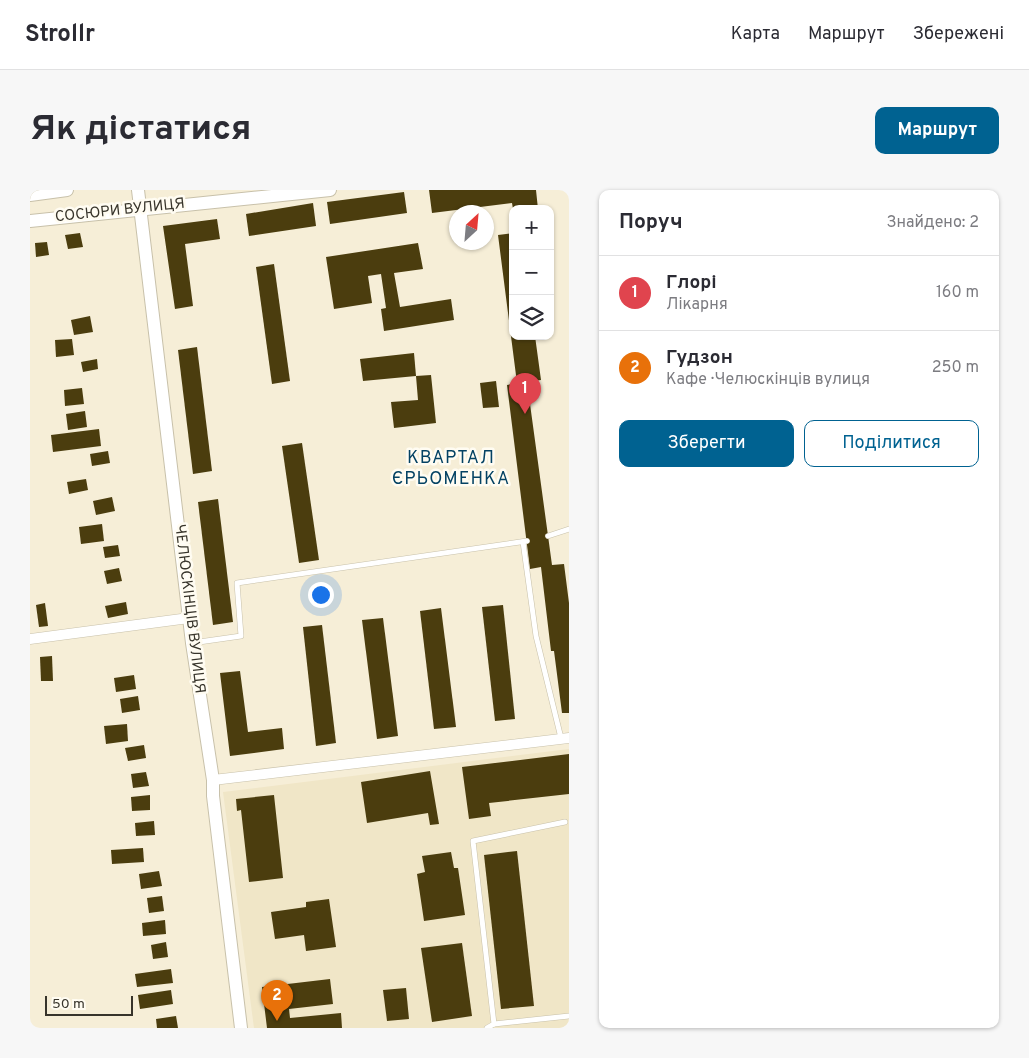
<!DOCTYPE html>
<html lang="uk">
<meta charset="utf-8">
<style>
:root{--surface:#fff;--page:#f7f7f7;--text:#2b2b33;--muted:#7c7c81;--line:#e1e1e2;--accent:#006291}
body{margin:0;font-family:Overpass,sans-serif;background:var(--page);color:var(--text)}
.controls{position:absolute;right:15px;top:15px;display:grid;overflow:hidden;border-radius:10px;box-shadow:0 1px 4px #0004}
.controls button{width:45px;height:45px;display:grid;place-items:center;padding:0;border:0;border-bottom:1px solid var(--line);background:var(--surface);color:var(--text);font:25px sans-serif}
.compass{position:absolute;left:419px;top:15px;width:45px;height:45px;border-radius:50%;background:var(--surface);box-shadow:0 1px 4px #0004;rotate:26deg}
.scale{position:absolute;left:15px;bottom:12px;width:88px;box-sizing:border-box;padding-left:5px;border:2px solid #37342b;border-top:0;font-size:14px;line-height:18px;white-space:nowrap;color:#37342b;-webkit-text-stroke:4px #fffcf2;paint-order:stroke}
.you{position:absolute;left:290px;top:404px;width:18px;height:18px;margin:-12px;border:4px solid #fff;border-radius:50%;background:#1a73e8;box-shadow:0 0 0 8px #1a73e833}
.badge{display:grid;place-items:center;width:32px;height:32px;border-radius:50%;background:var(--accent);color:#fff;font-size:16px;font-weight:700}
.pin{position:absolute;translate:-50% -41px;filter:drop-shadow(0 1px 2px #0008)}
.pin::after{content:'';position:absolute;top:26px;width:18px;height:15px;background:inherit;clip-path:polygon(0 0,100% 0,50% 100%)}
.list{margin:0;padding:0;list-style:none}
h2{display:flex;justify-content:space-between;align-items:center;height:65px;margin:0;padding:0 20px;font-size:21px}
h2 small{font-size:16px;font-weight:400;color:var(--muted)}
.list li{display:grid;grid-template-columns:32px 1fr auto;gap:15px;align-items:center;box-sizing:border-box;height:75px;padding:0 20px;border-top:1px solid var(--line)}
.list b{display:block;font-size:19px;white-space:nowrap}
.list p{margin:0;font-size:16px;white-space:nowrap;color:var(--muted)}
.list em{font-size:16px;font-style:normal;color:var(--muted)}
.actions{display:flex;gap:10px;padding:15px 20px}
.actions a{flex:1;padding:11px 0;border:1px solid var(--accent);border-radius:10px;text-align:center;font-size:18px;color:var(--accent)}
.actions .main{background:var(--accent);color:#fff}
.icon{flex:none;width:28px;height:28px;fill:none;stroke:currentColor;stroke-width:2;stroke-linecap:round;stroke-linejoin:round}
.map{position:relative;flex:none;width:539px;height:838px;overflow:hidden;border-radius:10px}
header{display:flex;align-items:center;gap:30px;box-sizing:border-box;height:70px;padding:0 25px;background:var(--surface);border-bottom:1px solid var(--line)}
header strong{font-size:24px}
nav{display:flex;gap:28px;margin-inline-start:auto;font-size:18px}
.intro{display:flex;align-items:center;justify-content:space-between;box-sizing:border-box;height:120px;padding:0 30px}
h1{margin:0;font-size:35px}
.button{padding:12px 22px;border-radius:10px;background:var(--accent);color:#fff;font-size:18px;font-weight:700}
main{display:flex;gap:30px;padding:0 30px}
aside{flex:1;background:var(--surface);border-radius:10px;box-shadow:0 1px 4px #0004}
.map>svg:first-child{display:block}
.built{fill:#f0e6c7}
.building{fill:#4b3d0e}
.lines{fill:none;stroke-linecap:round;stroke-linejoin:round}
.service-casing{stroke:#c8c1aa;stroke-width:6}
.minor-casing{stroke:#c8c1aa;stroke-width:11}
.tertiary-casing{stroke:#c8c1aa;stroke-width:14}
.service{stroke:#fff;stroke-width:5}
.minor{stroke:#fff;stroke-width:10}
.tertiary{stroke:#fff;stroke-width:12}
.labels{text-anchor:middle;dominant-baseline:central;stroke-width:5;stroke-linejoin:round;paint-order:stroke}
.street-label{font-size:15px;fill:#37342b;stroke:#fffcf2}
.quarter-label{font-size:18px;letter-spacing:1px;fill:#044263;stroke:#fffcf2}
</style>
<header>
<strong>Strollr</strong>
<nav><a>Карта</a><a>Маршрут</a><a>Збережені</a></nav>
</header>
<div class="intro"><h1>Як дістатися</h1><a class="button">Маршрут</a></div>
<main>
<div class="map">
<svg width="539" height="838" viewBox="0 0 539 838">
<rect width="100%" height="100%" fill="#f6eed7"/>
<path class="built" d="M539 559V838H224L193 602Z"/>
<g class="building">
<path d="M399 0H506L508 19H483L482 13 402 23Z"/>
<path d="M374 2 377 23 300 34 297 12Z"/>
<path d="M283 13 286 36 219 46 216 24Z"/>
<path d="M187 29 190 49 155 54 163 116 145 119 133 36Z"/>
<path d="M50 43 53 57 38 59 35 45Z"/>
<path d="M483 43V146H505L511 190 497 192 522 375 534 374 539 413V523H532L524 461H521L511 377 500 379 477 195 487 193 468 45Z"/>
<path d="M17 52 19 65 6 67 5 53Z"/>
<path d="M388 53 393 79 364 83 370 117 421 109 424 130 354 141 351 119 356 118 351 84 338 86 342 113 304 119 296 67Z"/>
<path d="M244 74 260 191 242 194 226 77Z"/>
<path d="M60 126 63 142 44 145 41 130Z"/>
<path d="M42 149 44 165 26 167 25 150Z"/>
<path d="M167 157 182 281 163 284 148 160Z"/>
<path d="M384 163 386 186 333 191 330 169Z"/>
<path d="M67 169 68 179 53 182 51 172Z"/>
<path d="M401 185 406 233 364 238 361 212 388 210 386 186Z"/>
<path d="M466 191 469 217 453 218 450 193Z"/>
<path d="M52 198 54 214 35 216 34 200Z"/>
<path d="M55 221 57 237 38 240 36 224Z"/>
<path d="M69 239 71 256 23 262 21 245Z"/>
<path d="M272 253 289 370 269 373 252 256Z"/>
<path d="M78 261 80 273 62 276 60 264Z"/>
<path d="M56 289 58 300 39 304 37 292Z"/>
<path d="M82 307 85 321 66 325 63 311Z"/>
<path d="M188 309 203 432 183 435 168 312Z"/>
<path d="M72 334 74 351 51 354 49 337Z"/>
<path d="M88 355 90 366 75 368 73 357Z"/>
<path d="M89 378 92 391 77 394 74 381Z"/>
<path d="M96 412 98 424 78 428 75 416Z"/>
<path d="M15 413 18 436 9 437 6 415Z"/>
<path d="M473 415 485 529 465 531 452 417Z"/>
<path d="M411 418 426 537 404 539 390 421Z"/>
<path d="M353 428 368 546 347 549 332 430Z"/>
<path d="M292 435 306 553 286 556 273 437Z"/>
<path d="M22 466 23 491H11L10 467Z"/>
<path d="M210 481 218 542 252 538 254 559 200 566 190 483Z"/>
<path d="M104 485 106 499 86 502 84 488Z"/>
<path d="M108 506 110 520 92 523 90 509Z"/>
<path d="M97 534 98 551 76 554 74 536Z"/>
<path d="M114 555 116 568 98 571 95 558Z"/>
<path d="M539 564V604L459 613 461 626 439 629 432 577Z"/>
<path d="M400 581 409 634 400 635 398 623 337 633 331 592Z"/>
<path d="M116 582 119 596 103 598 101 584Z"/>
<path d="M120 605V620L102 621 101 607Z"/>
<path d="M244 605 253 688 219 692 211 620 207 621 206 609Z"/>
<path d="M124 631 125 645 106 646 105 633Z"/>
<path d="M113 658 114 672 82 674 81 660Z"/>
<path d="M487 661 504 816 471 819 454 665Z"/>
<path d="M421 662 424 678H428L435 725 394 731 387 684 395 682 392 666Z"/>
<path d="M129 681 132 696 111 699 109 684Z"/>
<path d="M132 706 134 721 119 723 117 708Z"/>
<path d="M299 709 306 757 276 761 274 745 245 749 241 722 276 717V712Z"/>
<path d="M135 730 136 744 113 746 112 733Z"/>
<path d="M136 752 138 767 123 769 121 755Z"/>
<path d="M432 753 442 826 402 832 391 758Z"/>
<path d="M141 779 143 793 107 797 105 784Z"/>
<path d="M300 789 303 814 259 819 260 828 311 823 312 838H237L232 797Z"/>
<path d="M376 798 379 829 357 831 353 800Z"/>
<path d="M141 800 143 814 110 819 108 805Z"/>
<path d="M146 826 148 838H127L126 829Z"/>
</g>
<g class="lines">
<defs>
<g id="service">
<path d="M518 346 539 339"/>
<path d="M493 352 506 446 531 548"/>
<path d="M162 453 211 446 207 393 497 351"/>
<path d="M464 834 539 826"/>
<path d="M457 838 464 834 443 651 535 632"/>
</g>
<g id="minor">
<path d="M0 449 159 428"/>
<path d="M183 590 539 548"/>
</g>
<g id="tertiary">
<path d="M108 0 162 453 183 590V606L211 838"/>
<path d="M0 5 37 0"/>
<path d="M0 31 300 0"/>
</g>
</defs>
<use href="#service" class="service-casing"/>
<use href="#minor" class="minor-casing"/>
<use href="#tertiary" class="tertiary-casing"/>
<use href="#service" class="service"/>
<use href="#minor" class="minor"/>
<use href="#tertiary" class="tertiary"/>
</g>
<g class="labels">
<g class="street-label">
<text transform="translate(90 21) rotate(-6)">СОСЮРИ ВУЛИЦЯ</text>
<text transform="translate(159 419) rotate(83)">ЧЕЛЮСКІНЦІВ ВУЛИЦЯ</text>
</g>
<g class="quarter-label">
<text x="421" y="268">КВАРТАЛ<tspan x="421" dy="21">ЄРЬОМЕНКА</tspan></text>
</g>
</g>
</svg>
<div class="controls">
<button>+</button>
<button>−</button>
<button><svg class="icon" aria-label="layers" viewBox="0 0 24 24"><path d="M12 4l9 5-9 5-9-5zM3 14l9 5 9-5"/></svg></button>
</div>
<svg class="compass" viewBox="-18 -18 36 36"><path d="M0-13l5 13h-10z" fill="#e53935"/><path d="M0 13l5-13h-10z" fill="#7c7c81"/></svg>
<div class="scale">50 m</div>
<div class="you"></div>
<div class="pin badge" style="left:495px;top:224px;background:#e0444e">1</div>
<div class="pin badge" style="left:247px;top:831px;background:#e8710a">2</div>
</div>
<aside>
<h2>Поруч<small>Знайдено: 2</small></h2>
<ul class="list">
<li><span class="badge" style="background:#e0444e">1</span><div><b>Глорі</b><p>Лікарня</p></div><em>160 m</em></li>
<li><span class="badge" style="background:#e8710a">2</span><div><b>Гудзон</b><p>Кафе · Челюскінців вулиця</p></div><em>250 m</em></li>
</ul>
<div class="actions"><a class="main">Зберегти</a><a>Поділитися</a></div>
</aside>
</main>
